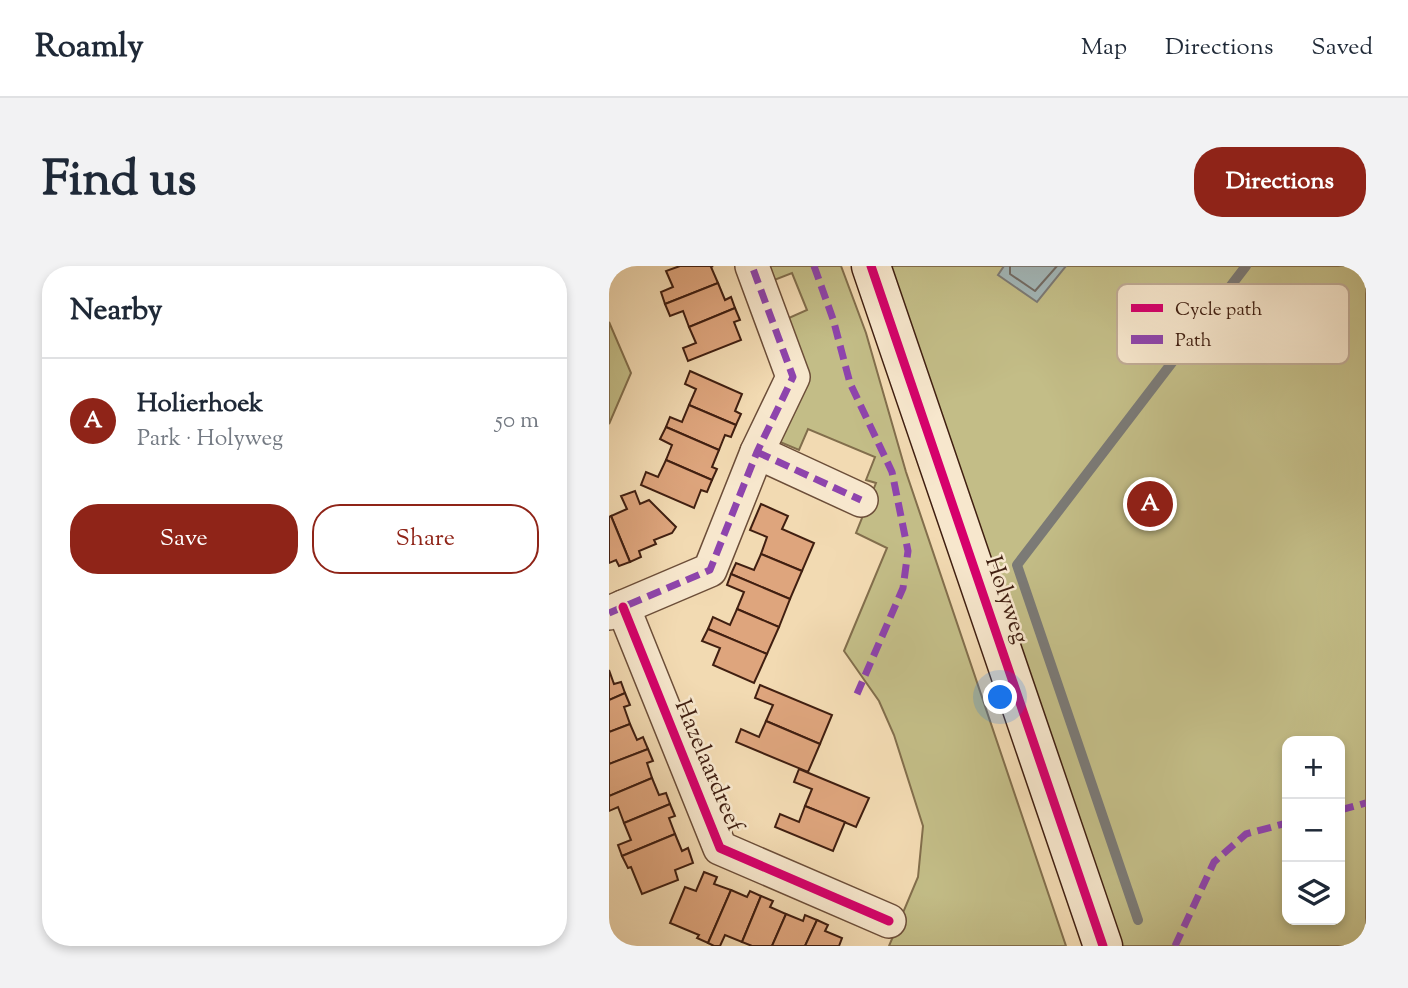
<!DOCTYPE html>
<meta charset="utf-8">
<style>
:root{--surface:#fff;--page:#f2f2f3;--text:#1f2937;--muted:#747a83;--line:#e0e1e3;--accent:#8f2418}
body{margin:0;font-family:"Sorts Mill Goudy",serif;background:var(--page);color:var(--text)}
.controls{position:absolute;right:21px;bottom:21px;display:grid;overflow:hidden;border-radius:14px;box-shadow:0 4px 10px #0003}
.controls button{width:63px;height:63px;display:grid;place-items:center;padding:0;border:0;border-bottom:2px solid var(--line);background:var(--surface);color:var(--text);font:35px sans-serif}
.you{position:absolute;left:392px;top:432px;width:24px;height:24px;margin:-18px;border:5px solid #fff;border-radius:50%;background:#1a73e8;box-shadow:0 0 0 10px #1a73e833}
.badge{display:grid;place-items:center;width:46px;height:46px;border-radius:50%;background:var(--accent);color:#fff;font-size:23px;font-weight:700}
.pin{position:absolute;translate:-50% -50%;border:4px solid #fff;box-shadow:0 2px 7px #0006}
.list{margin:0;padding:0;list-style:none}
h2{display:flex;justify-content:space-between;align-items:center;height:91px;margin:0;padding:0 28px;font-size:30px}
h2 small{font-size:23px;font-weight:400;color:var(--muted)}
.list li{display:grid;grid-template-columns:46px 1fr auto;gap:21px;align-items:center;box-sizing:border-box;height:126px;padding:0 28px;border-top:2px solid var(--line)}
.list b{display:block;font-size:26px;white-space:nowrap}
.list p{margin:0;font-size:23px;white-space:nowrap;color:var(--muted)}
.list em{font-size:23px;font-style:normal;color:var(--muted)}
.actions{display:flex;gap:14px;padding:21px 28px}
.actions a{flex:1;padding:16px 0;border:2px solid var(--accent);border-radius:28px;text-align:center;font-size:24px;color:var(--accent)}
.actions .main{background:var(--accent);color:#fff}
.icon{flex:none;width:38px;height:38px;fill:none;stroke:currentColor;stroke-width:2;stroke-linecap:round;stroke-linejoin:round}
.map{position:relative;flex:none;width:757px;height:680px;overflow:hidden;border-radius:28px}
header{display:flex;align-items:center;gap:42px;box-sizing:border-box;height:98px;padding:0 35px;background:var(--surface);border-bottom:2px solid var(--line)}
header strong{font-size:33px}
nav{display:flex;gap:38px;margin-inline-start:auto;font-size:24px}
.intro{display:flex;align-items:center;justify-content:space-between;box-sizing:border-box;height:168px;padding:0 42px}
h1{margin:0;font-size:49px}
.button{padding:18px 32px;border-radius:28px;background:var(--accent);color:#fff;font-size:24px;font-weight:700}
main{display:flex;gap:42px;padding:0 42px}
aside{flex:1;background:var(--surface);border-radius:28px;box-shadow:0 4px 10px #0003}
.map>svg:first-child{display:block}
.green{fill:#c3bd87;stroke:#826e4c;stroke-width:2;fill-rule:evenodd}
.water{fill:#a2b7b9;stroke:#7b7a76;stroke-width:2}
.lines{fill:none;stroke-linecap:round;stroke-linejoin:round}
.shore{stroke:#716b65;stroke-width:2}
.stream{stroke:#7b7a76;stroke-width:10}
.building{fill:#dea57d;stroke:#401f11;stroke-width:2}
.street-casing{stroke:#6c4e39;stroke-width:36}
.secondary-casing{stroke:#401f11;stroke-width:41}
.street{stroke:#f7e7cd;stroke-width:33}
.secondary{stroke:#f7e7cd;stroke-width:38}
.quiet{stroke:#8e44ad;stroke-width:7;stroke-dasharray:14 7;stroke-linecap:butt}
.cycleway-casing{stroke:#f7e7cd;stroke-width:13}
.cycleway{stroke:#d6006c;stroke-width:9}
.labels{text-anchor:middle;dominant-baseline:central;stroke-width:5;stroke-linejoin:round;paint-order:stroke}
.street-label{font-size:24px;fill:#401f11;stroke:#f7e7cd}
.key{fill:#f7e7cd;stroke:#c0ab95;stroke-width:2}
.key-label{font-size:19px;fill:#401f11}
</style>
<header>
<strong>Roamly</strong>
<nav><a>Map</a><a>Directions</a><a>Saved</a></nav>
</header>
<div class="intro"><h1>Find us</h1><a class="button">Directions</a></div>
<main>
<aside>
<h2>Nearby<small></small></h2>
<ul class="list">
<li><span class="badge">A</span><div><b>Holierhoek</b><p>Park · Holyweg</p></div><em>50 m</em></li>
</ul>
<div class="actions"><a class="main">Save</a><a>Share</a></div>
</aside>
<div class="map">
<svg width="757" height="680" viewBox="0 0 757 680">
<rect width="100%" height="100%" fill="#f2dab2"/>
<filter id="stains"><feTurbulence type="fractalNoise" baseFrequency=".00286" numOctaves="4"/><feColorMatrix values="0 0 0 0 .2 0 0 0 0 .09 0 0 0 0 .02 0 0 0 .5 -.17"/></filter>
<radialGradient id="worn" r=".72"><stop offset=".6" stop-color="#630" stop-opacity="0"/><stop offset="1" stop-color="#630" stop-opacity=".3"/></radialGradient>
<g class="green">
<path d="M147 0H232L257 67 297 206 457 680H280L309 611 314 560 285 469 270 435 235 385 278 282 247 267 267 217 257 214 266 191 199 163 190 184 171 176 199 111 173 55 198 44 183 7 155 18Z"/>
<path d="M244 0H757V680H478ZM678 475H731V654H678Z"/>
<path d="M0 56 22 107 0 158Z"/>
</g>
<path class="water" d="M395 0H457L428 36 389 9Z"/>
<g class="lines">
<path class="shore" d="M401 0V8L426 25 448 0"/>
<path class="stream" d="M529 654 408 299 637 0"/>
</g>
<g class="building">
<path d="M71 0H104L102 1 109 17 56 38 52 26 64 21 57 5Z"/>
<path d="M109 17 116 34 122 31 126 42 80 61 74 45 61 50 56 38Z"/>
<path d="M126 42 131 54 125 56 132 74 79 95 74 82 87 77 80 61Z"/>
<path d="M81 105 133 128 126 145 132 148 127 159 80 139 87 123 76 118Z"/>
<path d="M80 139 127 159 122 171 116 169 110 184 57 161 61 151 73 156Z"/>
<path d="M57 161 110 184 103 201 108 203 103 214 57 194 63 179 51 173Z"/>
<path d="M57 194 103 214 98 226 92 224 85 242 32 219 37 206 49 211Z"/>
<path d="M26 225 31 238 40 234 67 261 63 267 45 274 47 278 30 285 32 291 21 296 2 250 18 243 12 230Z"/>
<path d="M152 238 179 250 173 263 205 277 193 305 152 288 158 271 141 264Z"/>
<path d="M2 250 21 296 10 300 7 294 0 297V251Z"/>
<path d="M152 288 193 305 181 333 122 308 127 297 145 304Z"/>
<path d="M122 308 181 333 170 361 128 343 135 326 118 319Z"/>
<path d="M128 343 170 361 158 388 99 363 104 351 121 359Z"/>
<path d="M99 363 158 388 145 417 104 399 111 382 93 375Z"/>
<path d="M0 404 5 418 12 416 16 427 0 434Z"/>
<path d="M151 419 223 449 211 478 157 455 164 439 146 432Z"/>
<path d="M16 427 21 439 15 441 21 458 0 466V434Z"/>
<path d="M157 455 211 478 199 506 127 476 132 463 150 471Z"/>
<path d="M21 458 28 474 34 471 39 483 0 498V466Z"/>
<path d="M39 483 44 495 38 497 43 512 0 530V498Z"/>
<path d="M190 503 260 532 247 561 196 540 203 523 185 516Z"/>
<path d="M43 512 50 529 57 527 61 538 15 557 9 541 0 545V530Z"/>
<path d="M61 538 66 550 60 552 66 568 13 590 9 579 22 574 15 557Z"/>
<path d="M196 540 236 556 224 585 166 561 171 548 190 556Z"/>
<path d="M66 568 73 585 79 582 84 597 66 604 69 614 33 628 22 601 19 602 13 590Z"/>
<path d="M95 606 108 611 105 618 122 624 99 677 88 672 90 669 61 657 76 621 87 625Z"/>
<path d="M122 624 138 631 141 625 152 630 133 676 116 669 111 680H105L99 677Z"/>
<path d="M152 630 164 635 161 641 177 648 163 680H143L133 676Z"/>
<path d="M177 648 194 655 196 649 208 654 196 680H163Z"/>
<path d="M208 654 219 659 216 665 233 672 230 680H196Z"/>
</g>
<g class="lines">
<defs>
<g id="street">
<path d="M148 186 252 234"/>
<path d="M14 341 111 582 280 655"/>
<path d="M0 347 101 304 148 186 184 111 143 0"/>
</g>
<path id="secondary" d="M262 0 494 680"/>
</defs>
<use href="#street" class="street-casing"/>
<use href="#secondary" class="secondary-casing"/>
<use href="#street" class="street"/>
<use href="#secondary" class="secondary"/>
<g class="quiet">
<path d="M205 0 224 53 241 117 283 206 299 285 294 322 248 428"/>
<path d="M148 186 252 234"/>
<path d="M0 347 101 304 148 186 184 111 143 0"/>
<path d="M731 544 757 537"/>
<path d="M566 680 605 596 637 568 678 557"/>
</g>
<defs>
<g id="cycleway">
<path d="M262 0 494 680"/>
<path d="M14 341 111 582 280 655"/>
</g>
</defs>
<use href="#cycleway" class="cycleway-casing"/>
<use href="#cycleway" class="cycleway"/>
</g>
<g class="labels">
<g class="street-label">
<text transform="translate(397 334) rotate(71)">Holyweg</text>
<text transform="translate(99 500) rotate(67)">Hazelaardreef</text>
</g>
</g>
<rect x="508" y="18" width="232" height="80" rx="10" class="key"/>
<rect x="522" y="38" width="32" height="8" fill="#d6006c"/>
<rect x="522" y="69" width="32" height="9" fill="#8e44ad"/>
<g class="key-label">
<text x="566" y="49">Cycle path</text>
<text x="566" y="80">Path</text>
</g>
<rect width="100%" height="100%" filter="url(#stains)"/>
<rect width="100%" height="100%" fill="url(#worn)"/>
</svg>
<div class="controls">
<button>+</button>
<button>−</button>
<button><svg class="icon" aria-label="layers" viewBox="0 0 24 24"><path d="M12 4l9 5-9 5-9-5zM3 14l9 5 9-5"/></svg></button>
</div>
<div class="you"></div>
<div class="pin badge" style="left:541px;top:238px">A</div>
</div>
</main>
